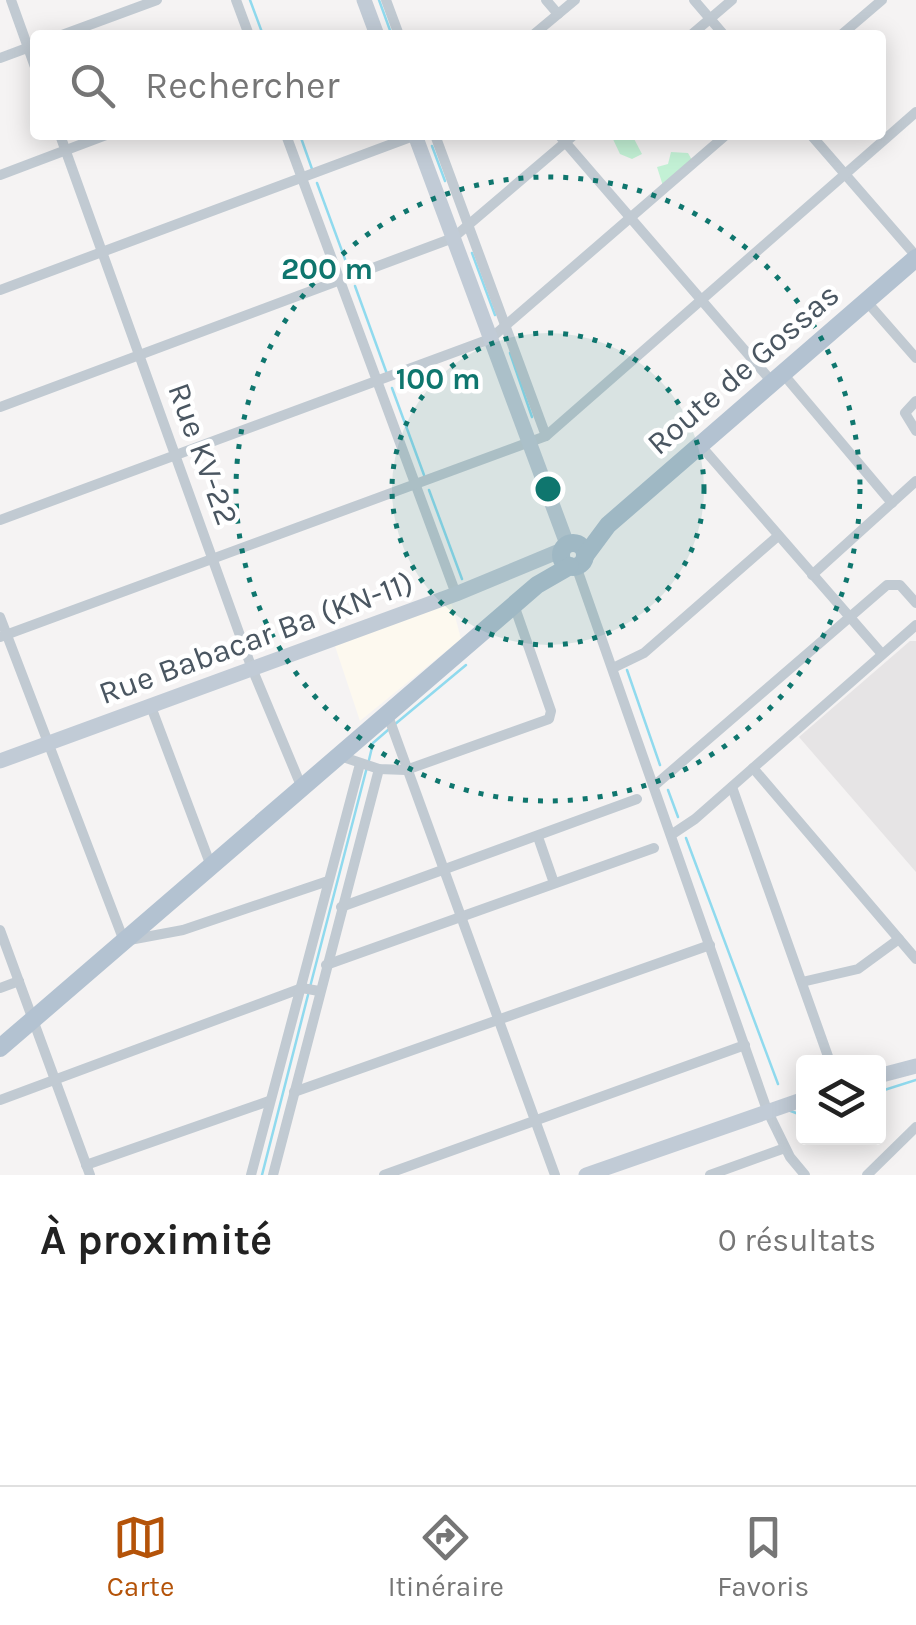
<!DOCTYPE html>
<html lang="fr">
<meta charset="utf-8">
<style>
:root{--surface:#fff;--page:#f6f6f6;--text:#222;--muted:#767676;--line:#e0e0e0;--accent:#b45309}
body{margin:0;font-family:Karla,sans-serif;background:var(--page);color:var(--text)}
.controls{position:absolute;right:30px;bottom:30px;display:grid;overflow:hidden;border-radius:10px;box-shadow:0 5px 25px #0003}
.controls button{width:90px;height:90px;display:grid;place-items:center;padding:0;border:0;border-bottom:2px solid var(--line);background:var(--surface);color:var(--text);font:50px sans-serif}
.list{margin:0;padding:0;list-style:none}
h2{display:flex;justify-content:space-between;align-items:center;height:130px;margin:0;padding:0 40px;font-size:42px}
h2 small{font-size:32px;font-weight:400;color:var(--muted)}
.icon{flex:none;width:55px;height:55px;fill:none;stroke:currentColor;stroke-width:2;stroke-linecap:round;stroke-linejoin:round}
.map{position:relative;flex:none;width:916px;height:1175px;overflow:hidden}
.search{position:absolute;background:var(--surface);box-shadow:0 5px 25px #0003;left:30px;right:30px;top:30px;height:110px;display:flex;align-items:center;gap:25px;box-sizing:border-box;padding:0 35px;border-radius:10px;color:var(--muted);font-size:38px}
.sheet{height:310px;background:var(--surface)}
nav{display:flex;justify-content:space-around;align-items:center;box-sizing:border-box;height:140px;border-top:2px solid var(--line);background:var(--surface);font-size:28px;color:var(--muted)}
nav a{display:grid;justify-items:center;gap:5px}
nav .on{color:var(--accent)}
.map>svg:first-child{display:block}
.commercial{fill:#fdf9ef}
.education{fill:#e6e4e5}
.green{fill:#c3f1d5}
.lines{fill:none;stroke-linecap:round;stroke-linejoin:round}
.stream{stroke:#90daee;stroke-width:2.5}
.street{stroke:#c1cad2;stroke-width:10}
.secondary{stroke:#c1cbd6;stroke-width:15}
.primary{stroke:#b3c2d1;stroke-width:18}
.ring{fill:none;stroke:#0f766e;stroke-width:5;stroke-dasharray:5 10}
.labels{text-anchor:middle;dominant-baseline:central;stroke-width:9;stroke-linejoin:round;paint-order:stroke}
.street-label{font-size:32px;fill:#4a5661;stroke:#fff}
.centre{fill:#0f766e;stroke:#fff;stroke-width:5}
.ring-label{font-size:30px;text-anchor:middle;font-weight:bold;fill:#0f766e;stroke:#fff;stroke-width:9;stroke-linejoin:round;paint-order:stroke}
</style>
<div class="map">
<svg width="916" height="1175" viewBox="0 0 916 1175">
<rect width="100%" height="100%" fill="#f5f3f3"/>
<path class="commercial" d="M450 597 461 639 360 721 334 643Z"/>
<path class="education" d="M910 641H916V872L799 737Z"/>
<g class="green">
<path d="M611 135H632L642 154 632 159 620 154Z"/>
<path d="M671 152 688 153 692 160 663 186 657 167 668 164Z"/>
</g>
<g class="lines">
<g class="stream">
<path d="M250 0 263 35"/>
<path d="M379 0 391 33"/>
<path d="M300 135 312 169"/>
<path d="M432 146 445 181"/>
<path d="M317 183 349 270"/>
<path d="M472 253 495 315"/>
<path d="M355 286 387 374"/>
<path d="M510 353 532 417"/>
<path d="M392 388 424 475"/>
<path d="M429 490 462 579"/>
<path d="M627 670 660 765"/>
<path d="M394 725 466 665"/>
<path d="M369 760 373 743 388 730"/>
<path d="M668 790 678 817"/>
<path d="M686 838 778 1084"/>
<path d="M310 987 367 767"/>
<path d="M878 1092 916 1080"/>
<path d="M788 1110 804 1116"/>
<path d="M262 1175 308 995"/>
</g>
<g class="street">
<path d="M11 0 35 67"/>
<path d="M236 0 249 35"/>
<path d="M386 0 399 35"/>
<path d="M546 0 558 14"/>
<path d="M694 0 724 35"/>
<path d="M62 35 157 0"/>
<path d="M533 35 575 0"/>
<path d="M691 35 732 0"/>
<path d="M841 35 882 0"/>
<path d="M0 58 35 45"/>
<path d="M60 135 251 666 302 788"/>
<path d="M286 135 456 594"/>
<path d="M435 135 546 436"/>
<path d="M559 135 773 383"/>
<path d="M811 135 916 256"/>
<path d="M0 175 106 135"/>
<path d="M0 290 416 135"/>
<path d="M867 302 916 358"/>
<path d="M784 375 892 503"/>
<path d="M916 401 905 413 916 431"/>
<path d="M0 407 453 238 574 135"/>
<path d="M701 446 882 654"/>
<path d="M0 520 490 339 726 135"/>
<path d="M576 566 767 1110 790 1157 805 1175"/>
<path d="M812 575 916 481"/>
<path d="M0 617 124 941 183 930 328 881"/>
<path d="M0 637 546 436 916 112"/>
<path d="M613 668 644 653 778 536"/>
<path d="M150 704 211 866"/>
<path d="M387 713 555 1175"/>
<path d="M340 756 379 769 406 770 549 719 551 711 514 605"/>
<path d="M753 768 916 959"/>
<path d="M654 786 887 585H900L916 603"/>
<path d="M732 787 830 1062"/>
<path d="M671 835 695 819 916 625"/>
<path d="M538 837 554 883"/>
<path d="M341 907 637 799"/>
<path d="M0 930 90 1175"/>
<path d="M326 965 654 848"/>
<path d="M802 982 858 969 899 939"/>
<path d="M0 988 19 981"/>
<path d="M294 1092 710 945"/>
<path d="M0 1100 302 988 319 991"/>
<path d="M86 1165 269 1101"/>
<path d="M251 1175 360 764"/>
<path d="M273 1175 379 769"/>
<path d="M384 1175 745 1045"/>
<path d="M710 1175 785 1148"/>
<path d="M867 1175 916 1127"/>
</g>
<g class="secondary">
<path d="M364 0 377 35"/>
<path d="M415 135 567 544"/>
<path d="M0 761 456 594 562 550"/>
<path d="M878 1076 916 1066"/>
<path d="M586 1175 804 1099"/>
</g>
<g class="primary">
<circle cx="573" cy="555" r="12"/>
<path d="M585 556 608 525 916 258"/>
<path d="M0 1048 537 585 570 566"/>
</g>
</g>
<circle cx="548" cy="489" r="156" fill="#0f766e" fill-opacity=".12"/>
<g class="ring">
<circle cx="548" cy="489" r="156"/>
<circle cx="548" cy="489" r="312"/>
</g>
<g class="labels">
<g class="street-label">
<text transform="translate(743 369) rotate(-41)">Route de Gossas</text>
<text transform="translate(203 454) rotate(70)">Rue KV-22</text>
<text transform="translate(256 638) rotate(-20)">Rue Babacar Ba (KN-11)</text>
</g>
</g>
<circle cx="548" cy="489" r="15" class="centre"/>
<g class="ring-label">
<text x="327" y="279">200 m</text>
<text x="438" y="389">100 m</text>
</g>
</svg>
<div class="controls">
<button><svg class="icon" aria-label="layers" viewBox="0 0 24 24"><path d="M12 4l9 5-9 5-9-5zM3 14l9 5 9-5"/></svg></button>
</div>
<div class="search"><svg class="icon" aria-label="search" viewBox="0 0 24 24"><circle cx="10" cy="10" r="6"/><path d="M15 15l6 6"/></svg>Rechercher</div>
</div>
<section class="sheet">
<h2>À proximité<small>0 résultats</small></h2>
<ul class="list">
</ul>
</section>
<nav>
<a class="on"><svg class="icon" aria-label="map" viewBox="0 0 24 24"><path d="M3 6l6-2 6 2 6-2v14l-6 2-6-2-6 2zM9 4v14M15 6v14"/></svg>Carte</a>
<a><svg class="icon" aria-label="directions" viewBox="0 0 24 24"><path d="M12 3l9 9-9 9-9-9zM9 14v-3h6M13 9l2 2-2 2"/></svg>Itinéraire</a>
<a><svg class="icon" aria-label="saved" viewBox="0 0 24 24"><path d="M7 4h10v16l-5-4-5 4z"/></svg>Favoris</a>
</nav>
